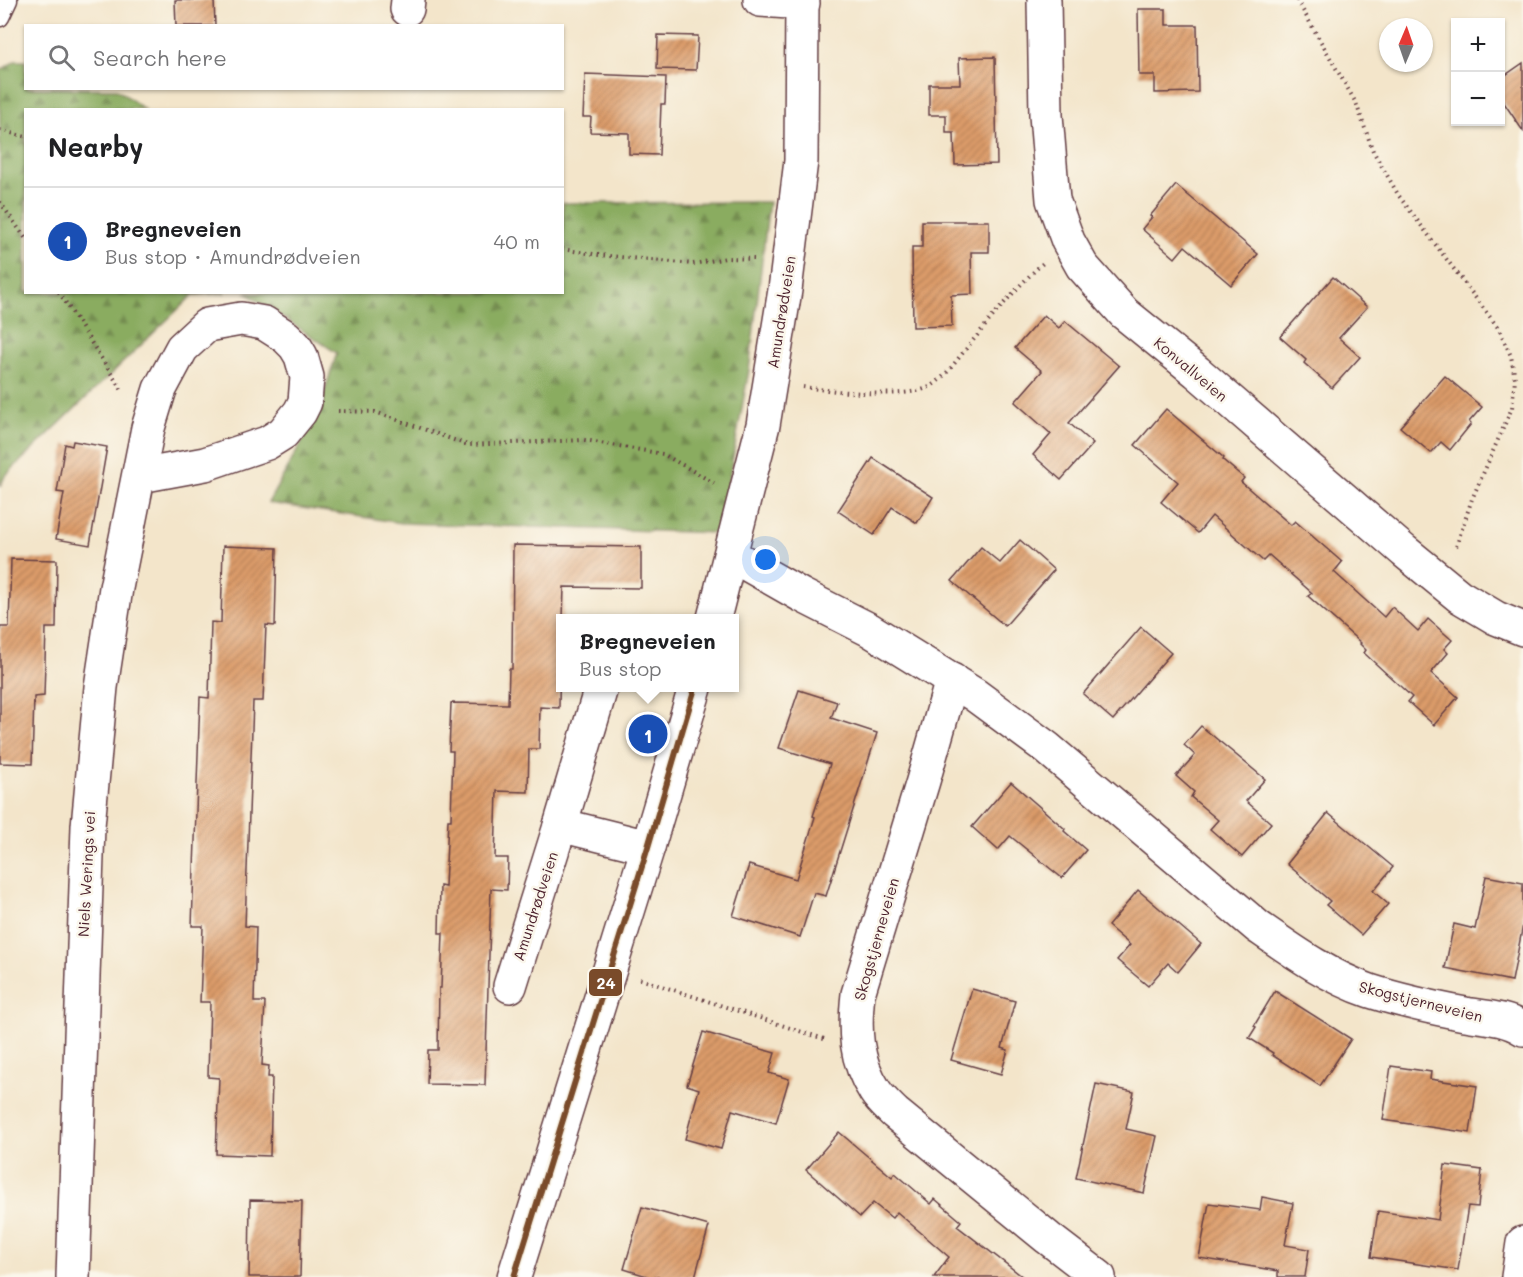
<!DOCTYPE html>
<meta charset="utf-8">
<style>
:root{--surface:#fff;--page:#f6f6f6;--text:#202124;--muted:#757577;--line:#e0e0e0;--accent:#b45309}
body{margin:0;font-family:Mali,sans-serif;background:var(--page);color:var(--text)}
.controls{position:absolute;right:18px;top:18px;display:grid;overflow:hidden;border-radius:0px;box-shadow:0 2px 4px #0004}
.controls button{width:54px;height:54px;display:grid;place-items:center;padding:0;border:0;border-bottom:2px solid var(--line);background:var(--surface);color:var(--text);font:30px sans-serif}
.compass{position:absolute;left:1379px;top:18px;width:54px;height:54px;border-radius:50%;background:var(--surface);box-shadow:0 2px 4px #0004;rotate:2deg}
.you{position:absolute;left:766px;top:560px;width:21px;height:21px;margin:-15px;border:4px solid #fff;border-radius:50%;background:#1a73e8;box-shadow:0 0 0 9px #1a73e833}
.badge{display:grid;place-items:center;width:39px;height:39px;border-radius:50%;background:var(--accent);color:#fff;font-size:20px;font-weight:700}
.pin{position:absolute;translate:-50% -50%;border:3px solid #fff;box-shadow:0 2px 6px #0006}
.popup{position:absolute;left:556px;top:614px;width:183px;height:78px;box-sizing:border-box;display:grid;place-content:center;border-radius:0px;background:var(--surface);filter:drop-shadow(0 2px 4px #0005);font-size:20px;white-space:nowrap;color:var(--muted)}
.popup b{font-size:22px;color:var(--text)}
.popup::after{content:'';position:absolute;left:50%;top:100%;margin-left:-12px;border:12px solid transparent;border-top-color:var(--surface)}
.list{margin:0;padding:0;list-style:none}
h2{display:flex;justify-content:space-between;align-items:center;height:78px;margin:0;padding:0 24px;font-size:26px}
h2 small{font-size:20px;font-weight:400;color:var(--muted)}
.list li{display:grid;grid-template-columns:39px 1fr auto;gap:18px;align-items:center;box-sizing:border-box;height:108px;padding:0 24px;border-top:2px solid var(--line)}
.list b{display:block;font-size:22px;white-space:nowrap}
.list p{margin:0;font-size:20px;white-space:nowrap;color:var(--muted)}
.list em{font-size:20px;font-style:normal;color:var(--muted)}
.icon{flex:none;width:33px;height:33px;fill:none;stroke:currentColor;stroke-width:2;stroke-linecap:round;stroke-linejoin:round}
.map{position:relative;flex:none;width:1523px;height:1277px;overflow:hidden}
.search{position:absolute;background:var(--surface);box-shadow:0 2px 4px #0004;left:24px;top:24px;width:540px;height:66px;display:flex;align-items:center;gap:15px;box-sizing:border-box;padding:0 21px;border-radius:0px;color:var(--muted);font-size:22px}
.panel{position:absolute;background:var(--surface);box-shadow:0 2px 4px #0004;left:24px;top:108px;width:540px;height:186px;border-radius:0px}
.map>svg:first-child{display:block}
.forest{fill:url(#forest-firs);stroke:#6a6646;stroke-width:1.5}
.building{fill:url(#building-hatch)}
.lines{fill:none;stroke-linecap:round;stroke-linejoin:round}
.service-casing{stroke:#633d43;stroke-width:21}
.minor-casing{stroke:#633d43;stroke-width:36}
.secondary-casing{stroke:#633d43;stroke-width:36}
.path{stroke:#633d43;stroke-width:4;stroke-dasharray:1.5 4.5;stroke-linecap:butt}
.service{stroke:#fff;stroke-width:18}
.minor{stroke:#fff;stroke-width:33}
.secondary{stroke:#fff;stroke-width:33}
.bus-1-casing{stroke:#fbf7ec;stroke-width:10}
.bus-1{stroke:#7a4b2a;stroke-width:6}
.labels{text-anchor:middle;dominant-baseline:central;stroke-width:5;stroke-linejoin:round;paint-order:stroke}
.street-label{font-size:15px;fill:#4a1f2b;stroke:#fbf7ec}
.line-badge{stroke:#fbf7ec;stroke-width:2}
.badge-label{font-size:16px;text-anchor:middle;font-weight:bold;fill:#fff}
</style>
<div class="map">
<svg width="1523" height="1277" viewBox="0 0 1523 1277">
<defs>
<pattern id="forest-firs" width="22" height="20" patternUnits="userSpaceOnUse" patternTransform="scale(1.5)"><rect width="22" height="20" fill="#8aac61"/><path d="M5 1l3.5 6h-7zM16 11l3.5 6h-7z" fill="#738b50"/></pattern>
<pattern id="building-hatch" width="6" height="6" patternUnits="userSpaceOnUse" patternTransform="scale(1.5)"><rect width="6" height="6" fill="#db9b69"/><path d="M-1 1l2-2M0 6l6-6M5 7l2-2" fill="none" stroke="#b47e57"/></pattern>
</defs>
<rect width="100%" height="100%" fill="#fbf7ec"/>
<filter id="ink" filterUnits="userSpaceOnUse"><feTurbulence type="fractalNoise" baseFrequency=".0167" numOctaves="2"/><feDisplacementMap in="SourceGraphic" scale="12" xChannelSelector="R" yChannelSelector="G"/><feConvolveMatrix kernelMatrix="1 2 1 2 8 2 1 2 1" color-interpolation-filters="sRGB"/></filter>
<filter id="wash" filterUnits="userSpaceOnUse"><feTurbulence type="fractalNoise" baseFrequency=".008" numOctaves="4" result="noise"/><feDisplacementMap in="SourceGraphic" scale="24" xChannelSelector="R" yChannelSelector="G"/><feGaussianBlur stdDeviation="1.35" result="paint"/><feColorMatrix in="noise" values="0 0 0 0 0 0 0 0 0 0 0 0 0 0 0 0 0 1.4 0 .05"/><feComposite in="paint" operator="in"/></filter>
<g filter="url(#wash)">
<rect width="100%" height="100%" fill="#f3e5ca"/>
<g class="forest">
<path d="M15 61H25L26 88 117 89 144 109 26 110V292L225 293 193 295 5 476 0 487V71Z"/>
<path d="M769 202 749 370 719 533 402 523 268 503 316 417 337 353 246 293 562 292 563 203Z"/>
</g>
<g id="blocks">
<g class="building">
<path d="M175 0H214L215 26H176Z"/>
<path d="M1138 9H1166V25H1197L1198 92 1155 93V75H1139Z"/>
<path d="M658 35 698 36 696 70 657 69Z"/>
<path d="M995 57 997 164 955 165 954 133H946V115H929V84H960L959 58Z"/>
<path d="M1523 63V131L1500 97V79Z"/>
<path d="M585 74 666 77 665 104H661L659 155 629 154V133L590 132 591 117H583Z"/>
<path d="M1176 185 1258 254 1231 285 1185 246 1175 258 1142 229 1152 217 1150 216Z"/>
<path d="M922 221H989V252H971L972 294 951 295 952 326 913 327 912 247H922Z"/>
<path d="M1333 277 1367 307 1339 338 1360 357 1332 388 1304 363 1306 360 1280 337Z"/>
<path d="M1044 315 1059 328 1065 321 1119 366 1069 423 1093 444 1061 480 1033 455 1051 434 1015 402 1042 371 1015 348Z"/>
<path d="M1445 376 1482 407 1469 422 1471 424 1450 450 1441 442 1431 453 1400 427Z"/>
<path d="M1166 409 1224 458 1223 460 1244 478 1241 482 1291 525 1295 521 1342 562 1334 572 1384 617 1392 607 1418 631 1428 619 1452 640 1444 649 1448 653 1431 673 1458 697 1434 725 1408 702 1412 697 1364 653 1366 650 1360 644 1361 643 1308 596 1312 593 1269 555 1263 561 1212 516 1198 533 1161 502 1178 482 1135 445Z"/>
<path d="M73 441 107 447 90 545 56 539 64 493 57 492 65 444 72 446Z"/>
<path d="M873 458 933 497 917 523 892 507 874 535 838 511Z"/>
<path d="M1020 540 1054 570 1005 626 952 581 981 547 1000 563Z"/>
<path d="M513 545 641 547V588L564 587 563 618H561L560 631 559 708 540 707 539 749H529L528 792 497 791 495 858H508L507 890 491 889 485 1085 427 1084 428 1050H438L439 988H441L443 933H439L440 886 445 887 448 820H451L453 751H449L451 703 508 704 509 669H512Z"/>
<path d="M223 546 277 548 275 626 266 625 263 701H253L245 926 256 927 254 1002H265L262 1065 269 1066 268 1077H272L270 1156 216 1154 219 1078 208 1077 210 1002H200L203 926H192L200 697 209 698 211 622 221 623Z"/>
<path d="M11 559 57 560 56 628H46L44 696 34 697 32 764 0 763V627H9Z"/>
<path d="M1141 627 1171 653 1113 720 1083 694Z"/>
<path d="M799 690 837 702 831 718 877 733 826 896 814 893 800 937 733 916 749 865 796 879 815 817 813 816 830 764 779 748Z"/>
<path d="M1201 726 1265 779 1246 801 1271 823 1242 857 1210 829 1218 820 1191 797 1194 792 1176 776 1195 755 1184 745Z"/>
<path d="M1011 782 1065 829 1064 831 1086 850 1062 878 1010 836 998 850 972 827Z"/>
<path d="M1328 813 1393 867 1373 891 1388 904 1361 935 1326 905 1330 901 1287 864Z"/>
<path d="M1486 876 1523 883V925L1512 981 1445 968 1454 924 1475 929Z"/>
<path d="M1138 890 1201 944 1178 972 1168 963 1148 986 1117 960 1130 945 1108 926Z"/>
<path d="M972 989 1015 1001 1002 1048 1008 1050 1001 1074 951 1060Z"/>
<path d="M1275 991 1351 1039 1320 1086 1272 1055 1273 1053 1249 1038 1256 1027 1254 1026Z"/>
<path d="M703 1032 775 1053 769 1073 789 1079 776 1123 732 1110 721 1149 685 1139 699 1089 687 1085Z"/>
<path d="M1391 1066 1431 1072 1430 1079 1477 1086 1470 1133 1383 1120Z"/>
<path d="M1096 1084 1134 1092 1126 1129 1157 1136 1144 1193 1076 1178Z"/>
<path d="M839 1132 892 1177 895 1173 931 1204 935 1199 961 1221 957 1226 1023 1277H934L949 1257 897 1212 892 1218 873 1203 860 1217 806 1170Z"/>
<path d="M1445 1165 1482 1170 1478 1207 1468 1206 1458 1270 1371 1257 1378 1211 1438 1220Z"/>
<path d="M1262 1197 1293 1203 1285 1245 1309 1249 1305 1277H1278V1271L1199 1258 1209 1203 1260 1210Z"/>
<path d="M250 1200 302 1201 300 1277H249Z"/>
<path d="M642 1207 709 1226 695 1277H650L624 1269Z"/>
</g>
</g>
</g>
<g filter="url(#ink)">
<use href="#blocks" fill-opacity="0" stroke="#633d43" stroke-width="1.5"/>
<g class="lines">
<defs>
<path id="service" d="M0 17 8 0"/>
<g id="minor">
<path d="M760 0 803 3"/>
<path d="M1044 0 1046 115 1053 200 1068 241 1082 266 1124 313 1197 372 1404 551 1459 596 1496 618 1523 629"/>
<path d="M407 9 408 0"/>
<path d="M731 555 801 595 870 630 975 695 1047 748 1258 927C1294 952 1329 977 1370 991 1401 1001 1434 1008 1465 1014 1484 1017 1507 1018 1523 1029"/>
<path d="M952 680 923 781 858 994C854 1030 855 1060 875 1091 880 1099 888 1106 895 1113L1048 1238 1099 1277"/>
<path d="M560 826 601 688"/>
<path d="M510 986 560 826 568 827 648 847"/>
<path d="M73 1277 88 826 101 687 116 588 148 428 160 389 182 348 207 325 241 319 264 323 286 337 295 346 301 356 307 377 305 402 300 412 283 433 267 443 205 464 140 476"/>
<path d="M1518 1277 1523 1243"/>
</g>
<g id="secondary">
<path d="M714 618 763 425 785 290 801 161 802 0"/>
<path d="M514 1277 648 847 695 688"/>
</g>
</defs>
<use href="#service" class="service-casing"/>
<use href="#minor" class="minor-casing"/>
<use href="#secondary" class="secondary-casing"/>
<g class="path">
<path d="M1297 0 1356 103 1373 151 1399 196 1499 329 1511 356 1515 379 1512 408 1472 499 1455 550"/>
<path d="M0 130 26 137"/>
<path d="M0 202 26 239"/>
<path d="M562 249 599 255 693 264 726 258 755 259"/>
<path d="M59 292 123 392"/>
<path d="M803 387C832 391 902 399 927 388 942 382 955 362 966 349 990 320 1014 289 1043 263"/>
<path d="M338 411 375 412 468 445 584 440 663 454 714 483"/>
<path d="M640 979 824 1039"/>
</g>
<use href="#service" class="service"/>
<use href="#minor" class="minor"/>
<use href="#secondary" class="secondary"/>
<defs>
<path id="bus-1" d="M514 1277 648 847 695 688"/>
</defs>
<use href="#bus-1" class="bus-1-casing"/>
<use href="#bus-1" class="bus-1"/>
</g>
</g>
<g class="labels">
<g class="street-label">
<text transform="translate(781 312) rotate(-81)">Amundrødveien</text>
<text transform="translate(1191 369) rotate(40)">Konvallveien</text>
<text transform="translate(86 874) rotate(-87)">Niels Werings vei</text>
<text transform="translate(535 906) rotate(-72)">Amundrødveien</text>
<text transform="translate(876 939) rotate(-74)">Skogstjerneveien</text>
<text transform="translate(1421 1001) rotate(14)">Skogstjerneveien</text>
</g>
</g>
<rect class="line-badge" x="588" y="968" width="35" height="29" rx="6" fill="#7a4b2a"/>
<g class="badge-label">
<text x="606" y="989">24</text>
</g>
</svg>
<div class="controls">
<button>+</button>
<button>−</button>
</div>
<svg class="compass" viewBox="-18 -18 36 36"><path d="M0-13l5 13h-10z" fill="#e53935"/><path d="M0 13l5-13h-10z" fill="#757577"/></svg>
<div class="you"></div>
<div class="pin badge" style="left:648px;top:734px;background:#1a4fb4">1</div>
<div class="popup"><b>Bregneveien</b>Bus stop</div>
<div class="search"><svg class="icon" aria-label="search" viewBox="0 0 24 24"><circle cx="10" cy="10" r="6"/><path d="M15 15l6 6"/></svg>Search here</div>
<section class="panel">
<h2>Nearby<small></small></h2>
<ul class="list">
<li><span class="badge" style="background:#1a4fb4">1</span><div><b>Bregneveien</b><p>Bus stop · Amundrødveien</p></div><em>40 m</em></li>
</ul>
</section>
</div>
